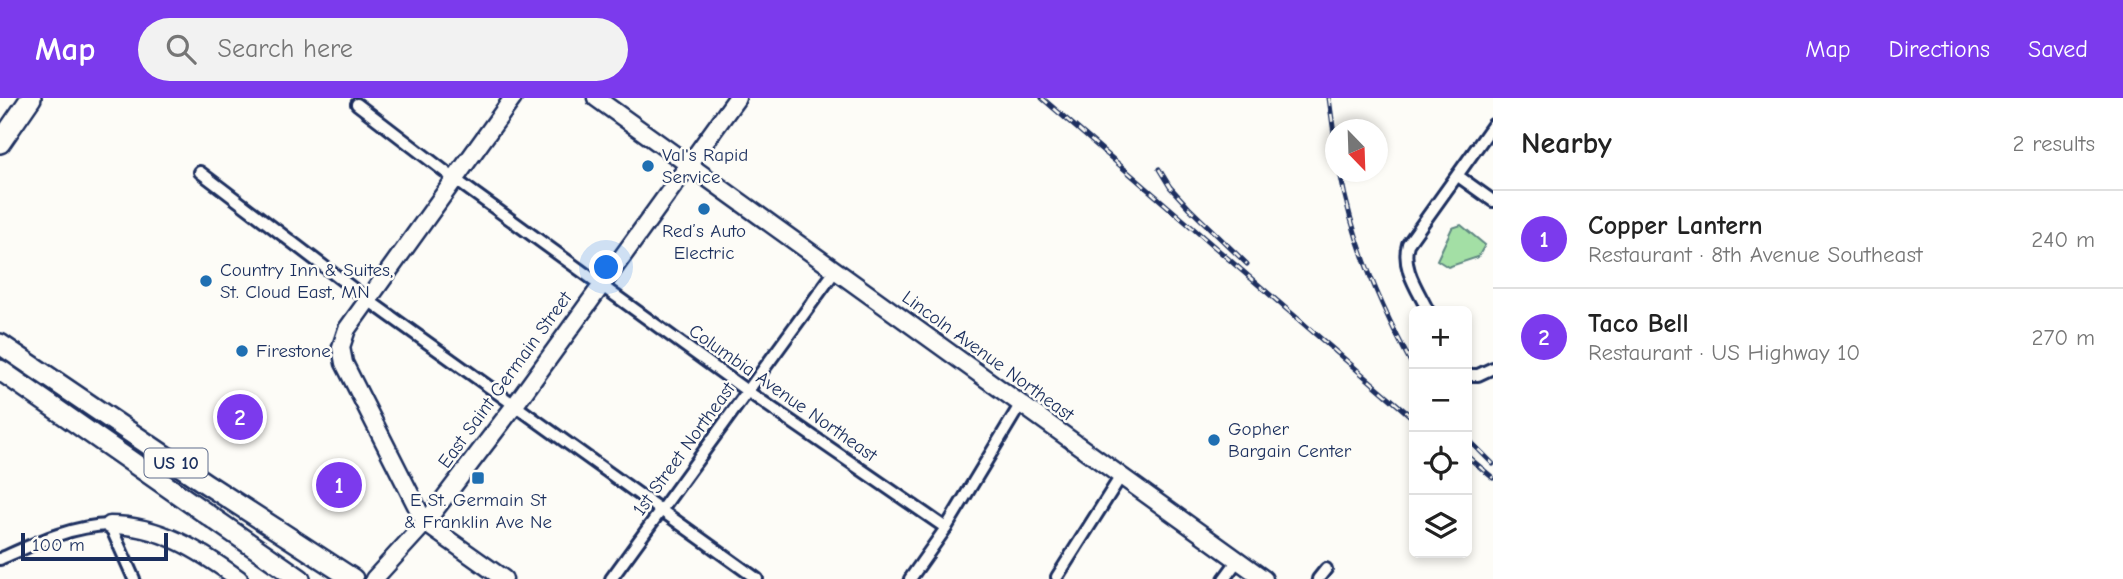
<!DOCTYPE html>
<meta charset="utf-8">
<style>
:root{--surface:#fff;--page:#f2f2f2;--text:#222;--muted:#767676;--line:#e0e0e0;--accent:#7c3aed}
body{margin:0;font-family:"Comic Neue",sans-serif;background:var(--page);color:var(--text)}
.controls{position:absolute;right:21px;bottom:21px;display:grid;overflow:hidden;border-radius:10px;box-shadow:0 4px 10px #0003}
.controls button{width:63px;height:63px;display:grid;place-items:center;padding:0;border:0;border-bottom:2px solid var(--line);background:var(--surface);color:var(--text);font:35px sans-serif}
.compass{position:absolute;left:1325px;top:21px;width:63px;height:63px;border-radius:50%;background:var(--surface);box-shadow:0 4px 10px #0003;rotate:157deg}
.scale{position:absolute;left:21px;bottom:18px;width:147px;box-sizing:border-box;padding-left:7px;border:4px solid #1b2f5e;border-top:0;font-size:19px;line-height:24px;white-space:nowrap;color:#1b2f5e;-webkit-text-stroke:5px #fdfcf7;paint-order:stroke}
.you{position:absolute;left:607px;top:170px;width:24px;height:24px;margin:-18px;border:5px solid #fff;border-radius:50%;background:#1a73e8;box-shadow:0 0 0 10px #1a73e833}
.badge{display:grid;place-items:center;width:46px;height:46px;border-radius:50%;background:var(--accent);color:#fff;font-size:23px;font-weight:700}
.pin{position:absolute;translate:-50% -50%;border:4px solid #fff;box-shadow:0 2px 7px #0006}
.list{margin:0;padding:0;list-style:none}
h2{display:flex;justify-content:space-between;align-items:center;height:91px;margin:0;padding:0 28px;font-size:30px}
h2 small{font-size:23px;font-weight:400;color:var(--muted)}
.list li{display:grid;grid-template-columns:46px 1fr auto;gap:21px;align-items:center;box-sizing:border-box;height:98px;padding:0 28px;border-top:2px solid var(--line)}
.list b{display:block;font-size:26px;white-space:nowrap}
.list p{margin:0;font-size:23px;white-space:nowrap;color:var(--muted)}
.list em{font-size:23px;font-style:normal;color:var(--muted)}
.icon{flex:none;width:38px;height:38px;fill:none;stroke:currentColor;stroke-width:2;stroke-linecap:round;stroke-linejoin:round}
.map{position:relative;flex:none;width:1493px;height:481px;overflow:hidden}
header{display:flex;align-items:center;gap:42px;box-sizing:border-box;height:98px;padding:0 35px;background:var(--accent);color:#fff}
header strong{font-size:33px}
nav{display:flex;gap:38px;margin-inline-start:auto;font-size:24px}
.search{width:490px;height:63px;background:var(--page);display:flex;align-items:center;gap:18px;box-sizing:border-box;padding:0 24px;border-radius:38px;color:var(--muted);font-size:26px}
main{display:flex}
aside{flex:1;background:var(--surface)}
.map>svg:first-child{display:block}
.green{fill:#a3dfa5;stroke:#5f8782;stroke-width:2}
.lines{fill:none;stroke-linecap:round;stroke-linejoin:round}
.street-casing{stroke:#1b2f5e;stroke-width:16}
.secondary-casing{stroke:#1b2f5e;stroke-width:21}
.highway-casing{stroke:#1b2f5e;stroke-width:24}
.street{stroke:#fdfcf7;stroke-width:10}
.secondary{stroke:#fdfcf7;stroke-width:16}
.highway{stroke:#fdfcf7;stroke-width:19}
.rail-casing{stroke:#1b2f5e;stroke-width:5}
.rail{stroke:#fdfcf7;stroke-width:2.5;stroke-dasharray:8;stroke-linecap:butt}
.poi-dot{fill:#1f6fb2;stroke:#fdfcf7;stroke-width:2.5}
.labels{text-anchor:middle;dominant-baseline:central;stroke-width:5;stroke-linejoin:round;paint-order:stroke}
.shield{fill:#fdfcf7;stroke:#5f6c8c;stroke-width:2}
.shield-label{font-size:18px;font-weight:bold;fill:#1b2f5e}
.poi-label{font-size:19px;fill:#1b2f5e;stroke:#fdfcf7;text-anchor:start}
.street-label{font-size:19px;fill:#1b2f5e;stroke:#fdfcf7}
</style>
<header>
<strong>Map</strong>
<div class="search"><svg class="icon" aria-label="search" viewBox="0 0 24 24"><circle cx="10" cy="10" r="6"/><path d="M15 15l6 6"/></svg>Search here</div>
<nav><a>Map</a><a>Directions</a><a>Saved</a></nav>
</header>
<main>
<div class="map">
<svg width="1493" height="481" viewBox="0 0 1493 481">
<rect width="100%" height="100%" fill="#fdfcf7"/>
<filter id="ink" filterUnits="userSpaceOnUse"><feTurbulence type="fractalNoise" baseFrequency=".0143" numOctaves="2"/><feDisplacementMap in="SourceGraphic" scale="14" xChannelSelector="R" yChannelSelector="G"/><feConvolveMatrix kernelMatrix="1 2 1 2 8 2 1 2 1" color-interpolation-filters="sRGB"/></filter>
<g filter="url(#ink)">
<path class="green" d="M1461 127 1485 147 1478 159 1448 169 1437 162 1452 130Z"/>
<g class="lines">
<defs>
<g id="street">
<path d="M357 6 456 82 747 293 946 430"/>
<path d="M200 74 368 202 757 481"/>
<path d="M1458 78 1493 103"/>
<path d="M1428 213C1418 192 1401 170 1408 146L1493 27"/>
<path d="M1467 277H1478L1493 270"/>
<path d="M0 461C36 445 70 428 110 427L134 481"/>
<path d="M1057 479 1121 378"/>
<path d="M611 481 835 173"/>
<path d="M910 481 946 430 1020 307"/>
<path d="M1224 481 1238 462"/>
<path d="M1318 481 1326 471"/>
</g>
<g id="secondary">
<path d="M596 0 1264 481"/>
<path d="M110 427C160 427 200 453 239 481"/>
<path d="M374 481 425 425 515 307 737 0"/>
<path d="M504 481 425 425 344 265 341 249 347 231 513 0"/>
</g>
<g id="highway">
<path d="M0 45 31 0"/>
<path d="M0 246 205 385 353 481"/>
<path d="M0 272 300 481"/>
</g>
</defs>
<use href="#street" class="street-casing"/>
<use href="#secondary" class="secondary-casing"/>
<use href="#highway" class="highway-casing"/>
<use href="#street" class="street"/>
<use href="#secondary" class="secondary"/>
<use href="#highway" class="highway"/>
<defs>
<g id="rail">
<path d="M1042 0 1414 321"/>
<path d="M1329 0 1336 50"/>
<path d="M1159 71 1170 89 1189 110 1247 166"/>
<path d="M1340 74C1352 141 1381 210 1414 270"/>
<path d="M1467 340 1493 366"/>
<path d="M1467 358 1493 380"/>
</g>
</defs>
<use href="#rail" class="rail-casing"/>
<use href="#rail" class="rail"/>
</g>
</g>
<g class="poi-dot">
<circle cx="648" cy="68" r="7"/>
<circle cx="704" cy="111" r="7"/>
<circle cx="206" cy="183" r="7"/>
<circle cx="242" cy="253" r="7"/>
<circle cx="1214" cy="342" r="7"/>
<rect x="471" y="373" width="14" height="14" rx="3.5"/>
</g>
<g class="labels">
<rect class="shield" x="144.5" y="350.5" width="63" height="29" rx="5"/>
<g class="shield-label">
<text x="176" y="365">US 10</text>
</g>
<g class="poi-label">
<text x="662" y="57">Val's Rapid<tspan x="662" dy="22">Service</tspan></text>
<text x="704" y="133" text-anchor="middle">Red’s Auto<tspan x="704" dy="22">Electric</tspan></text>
<text x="220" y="172">Country Inn &amp; Suites,<tspan x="220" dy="22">St. Cloud East, MN</tspan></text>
<text x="256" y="253">Firestone</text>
<text x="1228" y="331">Gopher<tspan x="1228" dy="22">Bargain Center</tspan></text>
<text x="478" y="402" text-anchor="middle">E St. Germain St<tspan x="478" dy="22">&amp; Franklin Ave Ne</tspan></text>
</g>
<g class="street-label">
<text transform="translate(988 258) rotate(36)">Lincoln Avenue Northeast</text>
<text transform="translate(505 282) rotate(-54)">East Saint Germain Street</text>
<text transform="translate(783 295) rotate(35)">Columbia Avenue Northeast</text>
<text transform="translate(684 351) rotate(-54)">1st Street Northeast</text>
</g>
</g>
</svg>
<div class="controls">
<button>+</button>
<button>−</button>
<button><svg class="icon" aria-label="locate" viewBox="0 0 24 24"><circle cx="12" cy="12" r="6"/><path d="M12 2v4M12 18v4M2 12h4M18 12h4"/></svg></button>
<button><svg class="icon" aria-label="layers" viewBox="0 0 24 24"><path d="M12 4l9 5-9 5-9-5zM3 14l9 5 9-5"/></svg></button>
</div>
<svg class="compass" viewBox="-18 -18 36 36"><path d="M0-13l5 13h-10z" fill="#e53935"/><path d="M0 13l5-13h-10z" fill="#767676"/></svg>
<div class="scale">100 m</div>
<div class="you"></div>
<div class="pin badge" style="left:339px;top:387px">1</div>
<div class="pin badge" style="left:240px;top:319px">2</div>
</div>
<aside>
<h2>Nearby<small>2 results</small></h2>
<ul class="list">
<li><span class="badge">1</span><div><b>Copper Lantern</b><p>Restaurant · 8th Avenue Southeast</p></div><em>240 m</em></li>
<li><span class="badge">2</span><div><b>Taco Bell</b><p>Restaurant · US Highway 10</p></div><em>270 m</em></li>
</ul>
</aside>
</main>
